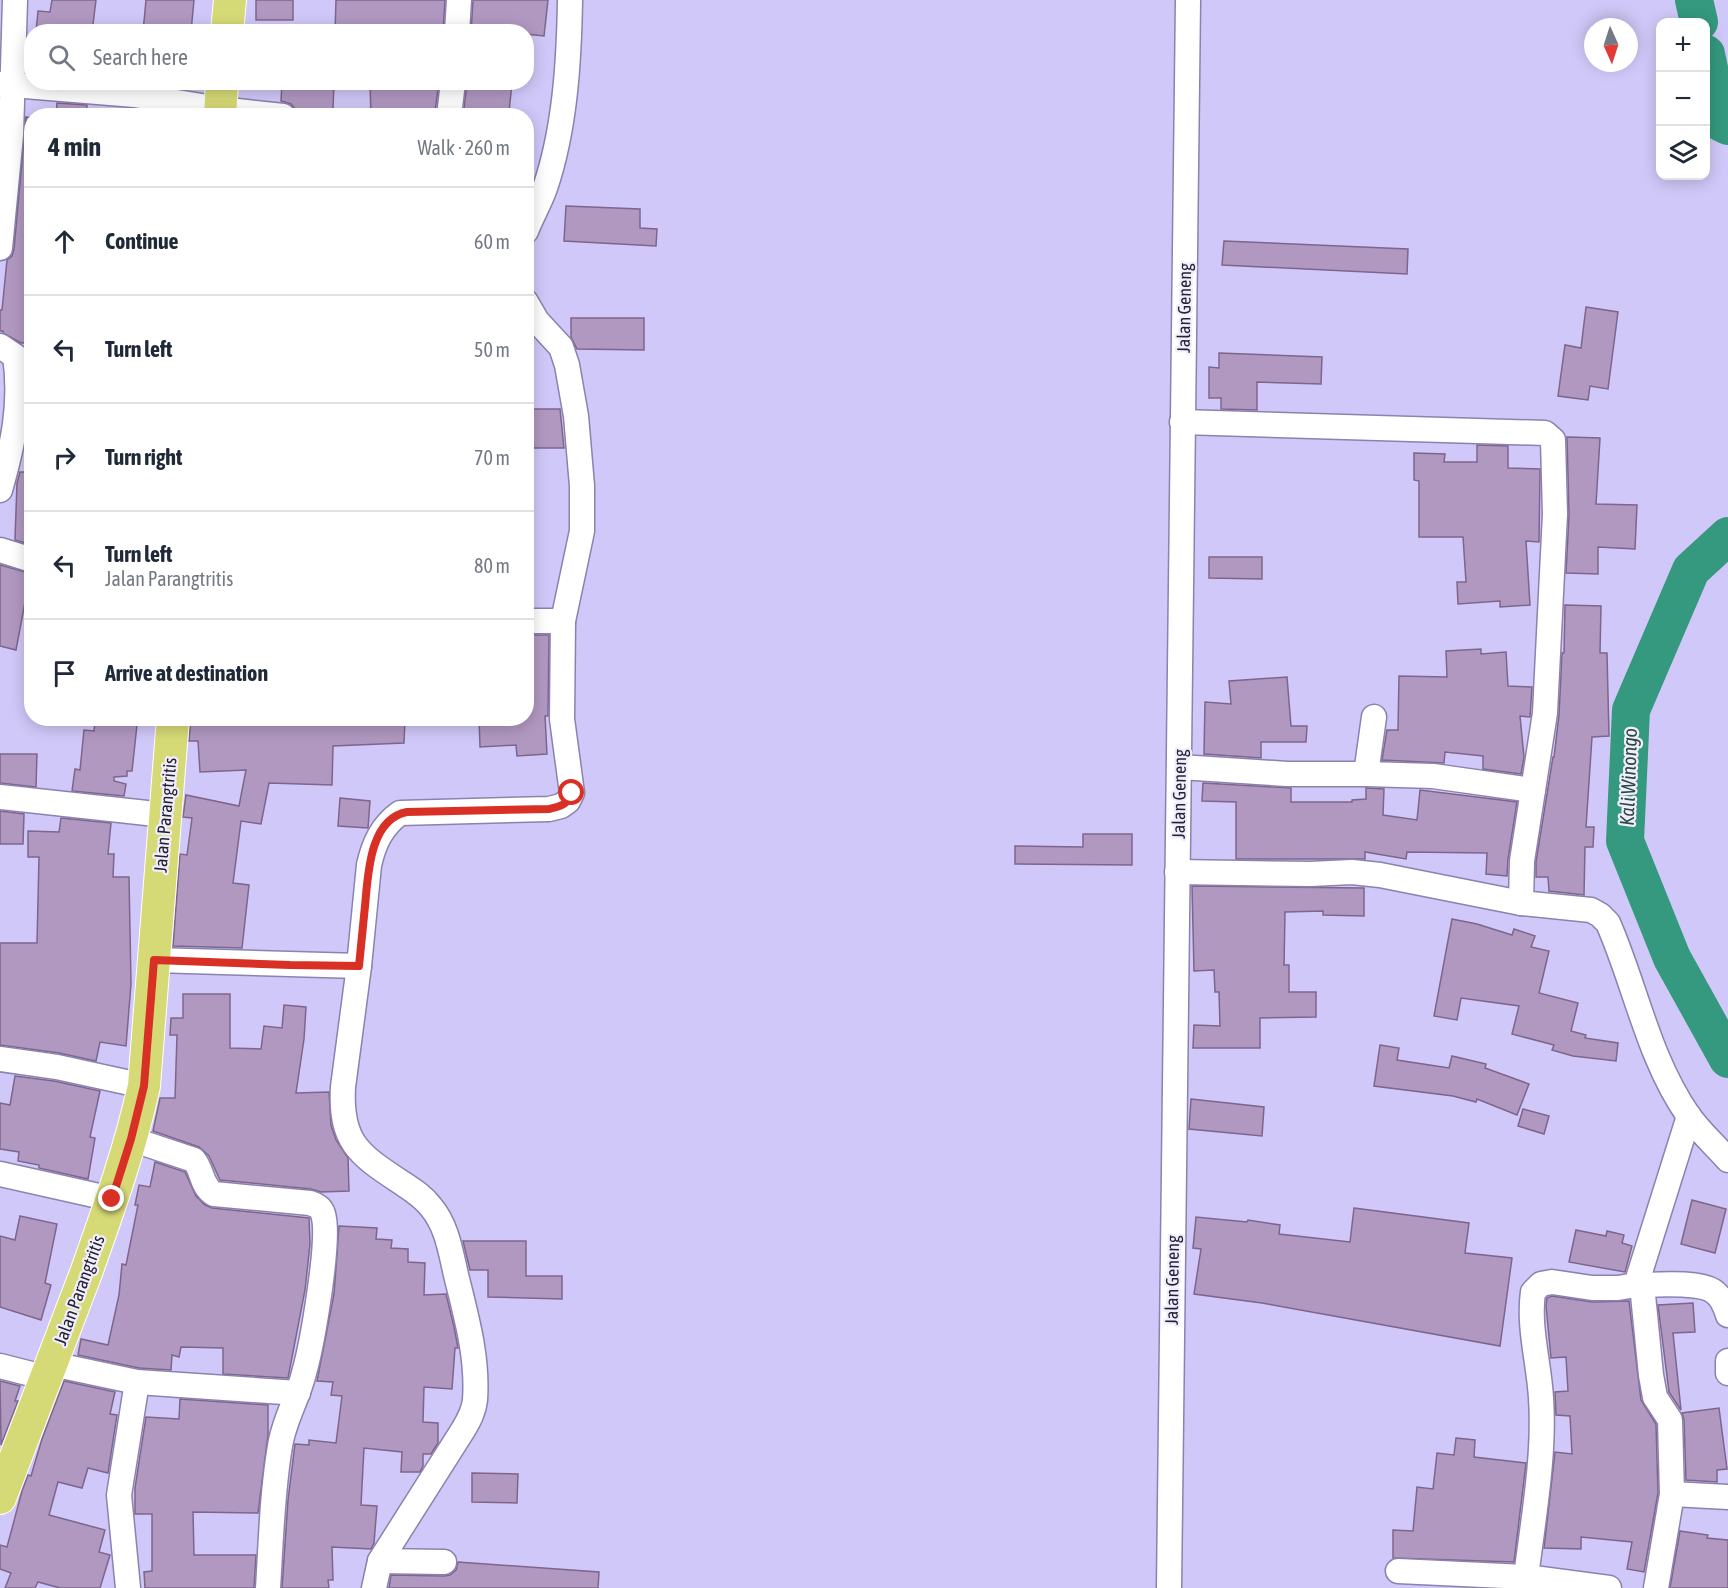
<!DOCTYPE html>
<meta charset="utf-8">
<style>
:root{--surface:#fff;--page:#f2f2f3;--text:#1f2937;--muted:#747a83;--line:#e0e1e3}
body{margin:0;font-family:"Asap Condensed",sans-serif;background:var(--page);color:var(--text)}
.controls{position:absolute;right:18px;top:18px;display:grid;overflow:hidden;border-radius:12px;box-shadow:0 3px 15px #0003}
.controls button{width:54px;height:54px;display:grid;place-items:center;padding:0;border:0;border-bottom:2px solid var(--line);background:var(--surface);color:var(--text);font:30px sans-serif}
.compass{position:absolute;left:1584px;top:18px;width:54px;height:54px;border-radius:50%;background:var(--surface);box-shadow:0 3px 15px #0003;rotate:177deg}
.stop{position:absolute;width:18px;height:18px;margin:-14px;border:4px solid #d93025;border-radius:50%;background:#fff}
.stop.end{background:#d93025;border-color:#fff;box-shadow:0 2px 6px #0008}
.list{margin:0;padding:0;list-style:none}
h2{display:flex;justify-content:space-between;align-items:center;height:78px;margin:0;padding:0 24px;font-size:26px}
h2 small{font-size:20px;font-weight:400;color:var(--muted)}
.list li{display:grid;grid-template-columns:39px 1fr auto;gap:18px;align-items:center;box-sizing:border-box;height:108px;padding:0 24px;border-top:2px solid var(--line)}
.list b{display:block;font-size:22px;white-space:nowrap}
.list p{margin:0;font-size:20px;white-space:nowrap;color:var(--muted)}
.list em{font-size:20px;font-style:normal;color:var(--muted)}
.icon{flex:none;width:33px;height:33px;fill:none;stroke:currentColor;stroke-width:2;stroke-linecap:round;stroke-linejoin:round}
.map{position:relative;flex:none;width:1728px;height:1588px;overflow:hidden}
.search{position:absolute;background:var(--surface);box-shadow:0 3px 15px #0003;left:24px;top:24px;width:510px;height:66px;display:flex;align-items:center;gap:15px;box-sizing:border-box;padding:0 21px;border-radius:24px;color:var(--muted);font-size:22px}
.panel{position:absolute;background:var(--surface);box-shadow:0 3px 15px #0003;left:24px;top:108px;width:510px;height:618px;border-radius:24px}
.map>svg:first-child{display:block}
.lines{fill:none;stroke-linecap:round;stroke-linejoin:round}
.river{stroke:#34997e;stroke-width:38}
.building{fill:#b198c1;stroke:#7d658c;stroke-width:1.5}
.minor-casing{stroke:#8a82af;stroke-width:27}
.major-casing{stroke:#fff;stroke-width:34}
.minor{stroke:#fff;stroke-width:24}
.major{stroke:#d6da76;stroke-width:32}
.route{stroke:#d93025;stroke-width:8}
.labels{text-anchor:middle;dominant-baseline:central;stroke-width:4.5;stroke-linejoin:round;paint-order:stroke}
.street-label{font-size:18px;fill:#242132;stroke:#f0eefd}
.water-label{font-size:20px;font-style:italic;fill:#2b493f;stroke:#f0eefd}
</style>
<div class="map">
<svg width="1728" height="1588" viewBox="0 0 1728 1588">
<rect width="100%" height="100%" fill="#d0c8f8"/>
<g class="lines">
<g class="river">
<path d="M1694 0 1699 22"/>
<path d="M1706 54 1720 122 1728 126"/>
<path d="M1728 536 1691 570 1631 710 1625 841 1672 958 1728 1059"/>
</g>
</g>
<g class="building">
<path d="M52 0H96L92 32H36L38 11 50 12Z"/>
<path d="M146 0H194L191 32H143Z"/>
<rect x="256" y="0" width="37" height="20"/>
<path d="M336 0H445L443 32H335Z"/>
<path d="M473 0H548L544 36 526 34V32H471Z"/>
<path d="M146 82H190L189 89Z"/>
<path d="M282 82H334L333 110 295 109 291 104 281 101Z"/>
<path d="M386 82H439L435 111 403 110V116H371L370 83Z"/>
<path d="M467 82H512L509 113 464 109Z"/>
<path d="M57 103 87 105 86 116H56Z"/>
<path d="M26 117 32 118V343H21L3 333V331H0V310H2L7 260 12 256 14 249Z"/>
<path d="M566 206 640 209V228L657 229 656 246 564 241Z"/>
<path d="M1224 241 1408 249 1407 274 1222 265Z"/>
<path d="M1586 307 1618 312 1608 389 1590 386 1588 400 1558 396 1565 345 1581 348Z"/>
<path d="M571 318H644V350L577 349 571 337Z"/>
<path d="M1219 353 1322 357 1321 384 1257 382V410L1221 409V398H1209V367L1219 368Z"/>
<path d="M527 409H560L564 448H527Z"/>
<path d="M1567 437 1600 438 1596 504 1637 505 1635 549 1598 547V574L1566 573 1569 515Z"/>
<path d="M1477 445 1508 446V468L1540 469 1539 542 1526 541 1530 605 1500 607V601L1458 604 1457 582H1466L1463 537H1419V481L1414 480V453L1445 454 1444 462H1477Z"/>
<path d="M20 472H32V545L15 540 17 483Z"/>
<path d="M1209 557H1262V579L1209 578Z"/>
<path d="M0 565 32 574V598L26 597 16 650 0 646Z"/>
<path d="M1565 605 1601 606 1600 653H1607L1609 736 1592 737 1586 827H1594L1593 847H1585L1584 895 1549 891 1548 877H1536V862L1553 757H1554L1559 715 1562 653H1564Z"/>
<path d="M526 635H549L548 716H545L547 754 517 756 516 745 480 747 479 718H526Z"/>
<path d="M1481 649V654L1506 652 1508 686 1532 687 1530 717 1520 716 1524 757 1521 774 1483 769V756L1445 752 1444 763 1382 760 1387 730H1398L1399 676 1447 677 1446 651Z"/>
<path d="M1287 677 1291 726H1307L1306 742H1261V758L1204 754 1205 702 1231 704 1229 681Z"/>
<path d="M191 718H405L404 743 333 746 332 785 269 783 261 824 241 821 233 883 249 885 242 948 173 946 180 854 187 855 192 818 183 817 186 795 239 806 246 770 200 772 198 741H189Z"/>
<path d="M95 721 137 725 132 771H127V776L114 777V781L126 784 124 796 72 791 75 769 80 770 84 730 94 731Z"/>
<path d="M0 754H37L36 787 0 783Z"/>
<path d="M1203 783 1291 788V802H1352V800L1366 799V788L1384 789 1383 815 1417 820 1420 790 1517 802 1508 859 1507 876 1486 874 1487 853 1407 852 1406 859 1365 852V859H1236V802L1202 801Z"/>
<path d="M340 798 370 801 368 828 338 826Z"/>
<path d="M0 811 24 814 23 844H0Z"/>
<path d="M61 818 111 823 108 854H114L113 877H129L131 984 126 1046 100 1042 96 1061 59 1053 0 1045V943H37L39 857H28V831L59 832Z"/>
<path d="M1083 834H1132V865L1015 864V846L1083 847Z"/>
<path d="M1192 886 1364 888V916L1323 915V911L1285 912 1284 965H1289V992H1316V1017L1260 1018V1048H1193L1194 1025 1220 1026 1219 992H1215L1214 970 1194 971Z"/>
<path d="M1452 919 1477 924 1512 935 1514 929 1535 936 1531 947 1549 951 1539 993 1578 1003 1571 1031 1586 1035 1585 1038 1618 1043 1616 1061 1573 1056 1552 1050 1554 1045 1512 1034 1519 1006 1461 998 1457 1020 1434 1016Z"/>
<path d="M183 994H230V1048L261 1049 264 1026 282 1028 284 1005 306 1007 304 1039 296 1093 329 1092 331 1125 336 1140 348 1158 349 1191 321 1192 311 1189 220 1180 209 1156 199 1147 153 1131 160 1098H175L177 1035H170L171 1018H183Z"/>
<path d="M1380 1045 1399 1048 1397 1060 1449 1068 1452 1056 1486 1064 1485 1068 1529 1084 1517 1115 1477 1099 1476 1102 1453 1096 1374 1086Z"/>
<path d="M15 1076 54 1081 100 1091 90 1137 95 1138 88 1179 39 1168V1165L18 1161 19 1152 0 1149V1103L10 1105Z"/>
<path d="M1191 1099 1264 1107 1262 1136 1189 1129Z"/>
<path d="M1523 1109 1549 1116 1544 1134 1518 1126Z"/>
<path d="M155 1162 185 1172 196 1196 205 1205 212 1208 309 1218 310 1244 305 1290 288 1378 223 1374V1348L181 1347 179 1357 172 1355 171 1370 139 1368 78 1355 81 1339 108 1345 119 1295 122 1264 126 1265 138 1205H135L139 1185 150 1187Z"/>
<path d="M1692 1200 1726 1209 1715 1253 1681 1244Z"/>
<path d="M1354 1208 1469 1223 1465 1253 1512 1258 1500 1346 1262 1303 1194 1294 1201 1249 1193 1248 1196 1217 1247 1222 1248 1220 1280 1225 1279 1234 1350 1242Z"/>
<path d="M20 1216 57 1224 45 1283 51 1285 41 1320 0 1307V1236L15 1240Z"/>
<path d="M339 1226 377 1228 376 1239 392 1240 391 1248 408 1249V1262L425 1263 424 1295 446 1294 454 1327 458 1348H455L452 1389 424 1387 423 1422 438 1423V1443L431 1454H423V1466L420 1472H401L402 1452 364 1448 361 1505 377 1506 374 1543 371 1549 332 1547 333 1580H328L329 1588H282L288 1500 295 1444 309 1445V1440L336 1443 342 1396 331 1395 333 1382 317 1381 334 1294Z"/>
<path d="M1576 1230 1606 1236 1607 1231 1624 1235 1622 1243 1632 1246 1625 1272 1569 1262Z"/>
<path d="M463 1241H526V1276H562V1299L488 1297V1270H470Z"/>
<path d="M1552 1296 1592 1302 1629 1301 1641 1400 1656 1424 1658 1493 1644 1572 1627 1569 1632 1542 1581 1537V1549L1544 1548 1555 1452 1572 1454 1570 1416 1556 1415 1555 1392 1568 1391 1566 1357 1551 1358 1546 1306 1547 1298Z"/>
<path d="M1693 1303 1695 1332 1673 1333 1681 1410 1669 1392 1658 1305Z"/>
<path d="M0 1381 20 1386 15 1401H18L1 1445Z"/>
<path d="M64 1381 115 1392 110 1414 117 1415 108 1473 88 1468 82 1488 58 1482 49 1515 105 1530 99 1552 110 1555 100 1588H60L38 1582 35 1588H5L11 1573 0 1569V1545L7 1547 22 1491 28 1475 31 1476 42 1439Z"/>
<path d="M180 1399 268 1405V1435L258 1513 193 1512 194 1555H256L254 1588H145L144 1572 152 1571V1514H135V1488L146 1417 179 1419Z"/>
<path d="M1719 1408 1727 1469 1717 1470V1482L1686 1480 1684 1420 1682 1413Z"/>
<path d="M1456 1438 1475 1440 1474 1457 1526 1463 1514 1562 1393 1558V1530L1413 1531 1417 1487 1433 1489 1437 1453 1454 1455Z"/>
<path d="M472 1473 518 1474 517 1503 472 1502Z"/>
<path d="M1680 1531 1708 1535 1707 1538 1728 1540V1588H1670Z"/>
<path d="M458 1562 599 1572 598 1588H389L391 1575 444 1576 450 1575 456 1570Z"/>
</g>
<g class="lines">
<defs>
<g id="minor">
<path d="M457 32 459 0"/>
<path d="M0 84 134 95 220 109 283 116"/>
<path d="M449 116 453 82"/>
<path d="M526 231C532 216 540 202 545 188 565 129 569 62 570 0"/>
<path d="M0 248 11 135 15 0"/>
<path d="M0 346 15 356C22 403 13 445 0 490"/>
<path d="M0 550 32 560"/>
<path d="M526 621H563"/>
<path d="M1180 767 1287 774H1366L1433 776 1533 790"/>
<path d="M1366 774 1374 717"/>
<path d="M0 797 165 815"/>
<path d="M1177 872 1310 874 1352 872 1380 875 1521 903 1522 861 1545 713 1555 514 1553 440 1545 433 1182 422"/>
<path d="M1521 903 1591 910 1600 915 1608 923C1636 987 1648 1057 1688 1115 1699 1131 1715 1145 1728 1160"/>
<path d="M154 960 359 966"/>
<path d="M0 1059 57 1067 144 1086"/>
<path d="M131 1139 194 1160C203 1171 201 1186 214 1194L310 1203C316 1205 321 1207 323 1214 331 1238 312 1345 304 1373 298 1398 284 1420 280 1446 272 1493 271 1541 268 1588"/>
<path d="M0 1174 112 1199"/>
<path d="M1636 1285C1655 1285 1697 1281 1713 1291 1721 1296 1725 1305 1728 1315"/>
<path d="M1642 1285 1651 1375 1655 1397 1670 1420 1672 1494 1656 1588"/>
<path d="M1728 1361V1373"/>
<path d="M52 1364 137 1382 298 1393"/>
<path d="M0 1366 47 1378"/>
<path d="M1672 1494 1728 1497"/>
<path d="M380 1561 444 1562"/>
<path d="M1398 1571 1526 1577 1524 1588"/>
<path d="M128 1588 119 1495 137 1382"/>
<path d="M374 1588 380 1561 463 1430C469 1420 474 1411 475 1400 478 1359 467 1319 457 1279 451 1255 448 1227 431 1207 423 1196 411 1189 399 1181 358 1154 340 1141 343 1087L359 966 369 865C374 843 382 826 400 813L549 809 561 806 568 801 572 793 562 719 563 621 582 531V486L576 416 567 365 561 347 537 321 526 302"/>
<path d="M1169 1588 1188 0"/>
<path d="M1609 1588 1526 1577C1533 1520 1545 1455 1541 1398 1539 1363 1528 1327 1533 1292L1541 1284 1552 1282 1592 1288H1618L1636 1285 1689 1116"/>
</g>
<g id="major">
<path d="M227 32 230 0"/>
<path d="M220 116 222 82"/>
<path d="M0 1498C29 1423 58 1348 86 1273 108 1211 130 1150 144 1086L173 718"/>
</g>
</defs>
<use href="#minor" class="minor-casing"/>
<use href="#major" class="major-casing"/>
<use href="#minor" class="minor"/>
<use href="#major" class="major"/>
</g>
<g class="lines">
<path class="route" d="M112 1199 131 1139 144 1086 154 960 290 965 359 966C361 946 363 926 365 906 368 876 369 819 407 812L549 809C561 806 567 805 572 793"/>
</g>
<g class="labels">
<g class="street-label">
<text transform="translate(1184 308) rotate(-89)">Jalan Geneng</text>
<text transform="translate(1179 794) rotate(-89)">Jalan Geneng</text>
<text transform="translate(165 815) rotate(-85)">Jalan Parangtritis</text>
<text transform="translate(1172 1280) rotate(-89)">Jalan Geneng</text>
<text transform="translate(79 1290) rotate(-70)">Jalan Parangtritis</text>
</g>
<g class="water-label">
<text transform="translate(1628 777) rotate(-88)">Kali Winongo</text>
</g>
</g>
</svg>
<div class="controls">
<button>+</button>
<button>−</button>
<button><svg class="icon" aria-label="layers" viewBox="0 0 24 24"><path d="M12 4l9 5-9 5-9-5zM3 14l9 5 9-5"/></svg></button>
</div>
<svg class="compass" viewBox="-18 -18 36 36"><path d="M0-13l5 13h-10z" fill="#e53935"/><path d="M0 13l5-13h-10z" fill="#747a83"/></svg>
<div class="stop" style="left:572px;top:793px"></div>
<div class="stop end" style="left:112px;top:1199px"></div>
<div class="search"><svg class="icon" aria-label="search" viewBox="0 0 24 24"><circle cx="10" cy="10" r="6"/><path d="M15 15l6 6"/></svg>Search here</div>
<section class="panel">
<h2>4 min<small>Walk · 260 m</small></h2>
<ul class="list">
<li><svg class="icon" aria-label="ahead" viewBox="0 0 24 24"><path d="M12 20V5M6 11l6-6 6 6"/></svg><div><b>Continue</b></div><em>60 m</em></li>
<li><svg class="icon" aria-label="left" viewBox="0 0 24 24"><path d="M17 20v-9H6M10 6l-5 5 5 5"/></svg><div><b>Turn left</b></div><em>50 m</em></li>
<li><svg class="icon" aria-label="right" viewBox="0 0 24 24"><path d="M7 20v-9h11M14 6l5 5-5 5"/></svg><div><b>Turn right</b></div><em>70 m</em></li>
<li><svg class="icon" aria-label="left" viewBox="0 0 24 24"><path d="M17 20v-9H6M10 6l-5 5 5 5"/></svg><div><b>Turn left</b><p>Jalan Parangtritis</p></div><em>80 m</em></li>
<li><svg class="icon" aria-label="arrive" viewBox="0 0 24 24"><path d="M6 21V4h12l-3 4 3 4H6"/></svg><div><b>Arrive at destination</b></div></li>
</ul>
</section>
</div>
